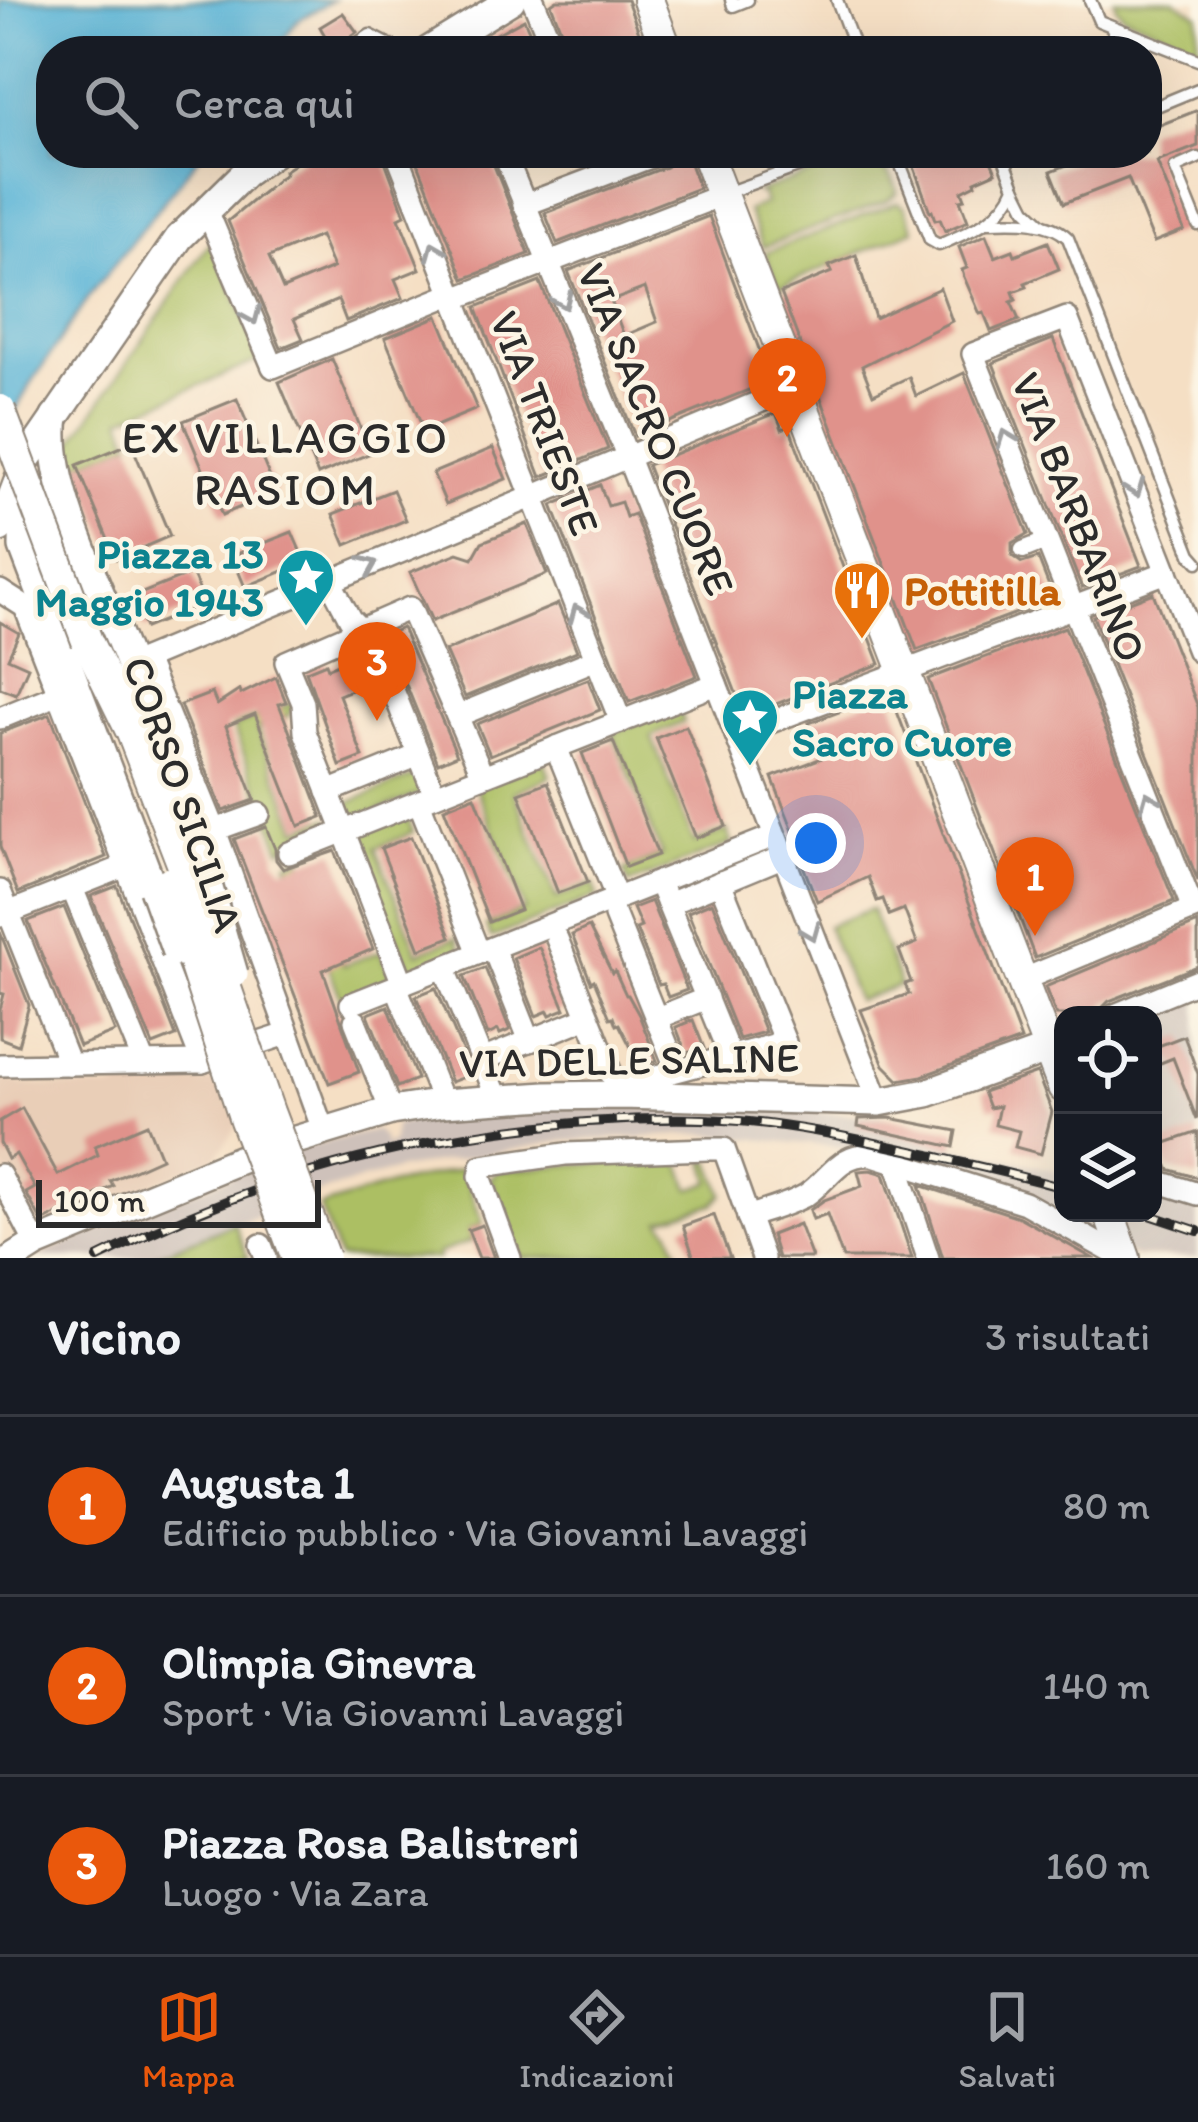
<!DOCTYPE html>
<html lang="it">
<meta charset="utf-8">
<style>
:root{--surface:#171b24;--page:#20242c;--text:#f1f3f6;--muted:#9ea1a6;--line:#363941;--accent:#ea580c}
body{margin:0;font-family:Itim,sans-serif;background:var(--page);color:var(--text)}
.controls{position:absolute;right:36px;bottom:36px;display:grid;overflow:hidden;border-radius:24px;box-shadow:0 12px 48px #0002}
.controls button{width:108px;height:108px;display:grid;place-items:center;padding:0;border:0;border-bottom:3px solid var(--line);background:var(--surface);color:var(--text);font:60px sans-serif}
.scale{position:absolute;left:36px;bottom:30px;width:285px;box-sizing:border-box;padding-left:12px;border:6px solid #2b2b2b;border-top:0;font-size:33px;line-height:42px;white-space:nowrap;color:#2b2b2b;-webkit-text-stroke:9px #fcf5e5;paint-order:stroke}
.you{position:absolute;left:816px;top:843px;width:42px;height:42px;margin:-30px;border:9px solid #fff;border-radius:50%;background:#1a73e8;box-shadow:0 0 0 18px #1a73e833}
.badge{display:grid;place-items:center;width:78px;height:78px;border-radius:50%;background:var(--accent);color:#fff;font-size:39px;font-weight:700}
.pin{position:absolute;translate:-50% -99px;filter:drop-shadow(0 3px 6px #0008)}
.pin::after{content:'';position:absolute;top:63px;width:42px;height:36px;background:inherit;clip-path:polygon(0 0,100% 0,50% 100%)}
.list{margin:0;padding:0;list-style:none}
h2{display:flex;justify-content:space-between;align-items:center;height:156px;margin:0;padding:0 48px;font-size:51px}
h2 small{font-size:39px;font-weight:400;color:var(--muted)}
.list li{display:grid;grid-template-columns:78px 1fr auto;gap:36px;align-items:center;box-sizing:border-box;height:180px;padding:0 48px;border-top:3px solid var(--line)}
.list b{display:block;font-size:45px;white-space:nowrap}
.list p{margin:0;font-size:39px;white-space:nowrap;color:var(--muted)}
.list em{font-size:39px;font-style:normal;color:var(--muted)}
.icon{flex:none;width:66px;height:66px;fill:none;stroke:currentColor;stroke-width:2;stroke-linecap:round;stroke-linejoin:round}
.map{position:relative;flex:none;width:1198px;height:1258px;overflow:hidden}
.search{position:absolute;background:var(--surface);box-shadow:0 12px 48px #0002;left:36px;right:36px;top:36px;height:132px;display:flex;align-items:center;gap:30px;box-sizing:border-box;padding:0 42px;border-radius:48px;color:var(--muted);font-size:45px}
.sheet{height:696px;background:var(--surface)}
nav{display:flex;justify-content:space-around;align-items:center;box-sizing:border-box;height:168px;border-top:3px solid var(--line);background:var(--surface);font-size:33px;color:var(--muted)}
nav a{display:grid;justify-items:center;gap:6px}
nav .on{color:var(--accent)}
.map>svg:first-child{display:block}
.built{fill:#e9ceb7}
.industrial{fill:#cec1ba}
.green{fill:#acbf63;stroke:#6c7547;stroke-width:3}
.water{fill:#59b4d7;stroke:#427081;stroke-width:3}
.building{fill:#e0928b;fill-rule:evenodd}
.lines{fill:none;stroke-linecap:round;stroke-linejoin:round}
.service-casing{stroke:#908578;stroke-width:15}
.pedestrian-casing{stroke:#908578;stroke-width:21}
.minor-casing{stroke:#908578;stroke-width:26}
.tertiary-casing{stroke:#908578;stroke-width:32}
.secondary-casing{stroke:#908578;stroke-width:34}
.service{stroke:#fff;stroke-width:10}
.pedestrian{stroke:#fff;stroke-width:16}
.minor{stroke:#fff;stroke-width:21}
.tertiary{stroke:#fff;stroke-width:27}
.secondary{stroke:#fff;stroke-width:30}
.rail-casing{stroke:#2b2b2b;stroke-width:10}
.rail{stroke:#fcf5e5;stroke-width:6;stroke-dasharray:18;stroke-linecap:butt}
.tertiary-bridge-casing{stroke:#908578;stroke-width:32;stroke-linecap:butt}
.secondary-bridge-casing{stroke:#908578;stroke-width:34;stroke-linecap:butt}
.tertiary-bridge{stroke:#fff;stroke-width:27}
.secondary-bridge{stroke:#fff;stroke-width:30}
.oneway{stroke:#a0a0a0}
.labels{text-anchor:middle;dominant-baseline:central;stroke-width:9;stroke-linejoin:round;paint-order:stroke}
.street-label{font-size:42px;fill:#2b2b2b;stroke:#fcf5e5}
.culture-label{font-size:42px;font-weight:bold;fill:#0d838f;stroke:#fcf5e5;text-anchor:end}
.food-label{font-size:42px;font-weight:bold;fill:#c56008;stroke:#fcf5e5;text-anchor:start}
.neighbourhood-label{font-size:45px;letter-spacing:3px;fill:#2b2b2b;stroke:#fcf5e5}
</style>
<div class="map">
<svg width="1198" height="1258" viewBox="0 0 1198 1258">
<rect width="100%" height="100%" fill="#fcf5e5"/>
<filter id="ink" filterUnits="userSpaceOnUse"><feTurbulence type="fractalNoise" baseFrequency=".00833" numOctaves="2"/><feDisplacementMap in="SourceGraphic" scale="24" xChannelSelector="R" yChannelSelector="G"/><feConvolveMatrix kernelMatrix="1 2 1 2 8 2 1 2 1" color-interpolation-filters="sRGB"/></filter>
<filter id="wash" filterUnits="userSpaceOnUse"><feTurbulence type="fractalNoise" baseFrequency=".004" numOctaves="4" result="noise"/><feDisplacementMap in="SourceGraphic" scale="48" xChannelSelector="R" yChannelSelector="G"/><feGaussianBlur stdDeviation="2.7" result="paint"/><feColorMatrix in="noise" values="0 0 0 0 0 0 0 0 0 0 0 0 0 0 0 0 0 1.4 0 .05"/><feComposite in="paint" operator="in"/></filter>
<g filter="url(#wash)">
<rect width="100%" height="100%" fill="#f5dfc4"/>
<path class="built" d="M266 1063 234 1131 216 1157 39 1231 0 1163V1073L22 1084 113 1089 128 1083 215 1081Z"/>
<g class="industrial">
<path d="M1198 988V1132L1153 1147V1015H1129Z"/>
<path d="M537 1107H736L880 1116 957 1131 955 1147 1063 1172V1213H1153V1194L1198 1209V1258L1136 1256 865 1149 700 1134 563 1141 400 1169 314 1194 150 1258H33L297 1149 376 1130 383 1138 385 1145 393 1142 394 1125 449 1114Z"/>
</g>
<g class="green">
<path d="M1114 0H1174L1198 14V47L1123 15 1116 7Z"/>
<path d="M850 160C873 160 894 170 897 193L886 201 763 247 748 211 765 203 762 194 757 192Z"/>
<path d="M898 202 905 207 914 230 779 287 765 253Z"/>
<path d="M212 239 262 359 122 418 131 443 73 466 70 446Z"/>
<path d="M296 701 288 716 257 729 298 829 329 818 333 828 281 849 233 727Z"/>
<path d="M678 706 684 722 651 736 694 843 727 830 732 843 629 884 624 871 662 855 613 733Z"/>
<path d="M544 760 550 777 514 792 556 898 593 884 598 896 491 938 486 926 525 910 476 787Z"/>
<path d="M419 774 426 791 350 822 343 805Z"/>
<path d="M406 814 413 832 376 848 418 953 456 938 461 951 410 971 355 835Z"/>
<path d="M301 857 344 965 381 951 392 978 341 999 287 863Z"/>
<path d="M871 909 900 985 857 1001 827 926Z"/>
<path d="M705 1160 711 1161 723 1194 714 1204 661 1220 670 1231 680 1258H521L490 1178 499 1171 576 1164 680 1161 690 1189 711 1182Z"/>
<path d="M462 1169 483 1224 468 1230 472 1241 438 1253 439 1258H339L320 1207 394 1184Z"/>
<path d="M234 1223 248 1258H150Z"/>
</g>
<path class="water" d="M0 0H333L297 21 275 51H51V153H202L90 295 29 387 0 437Z"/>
<g id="blocks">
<g class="building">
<path d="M557 0H627L646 51H569L551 4Z"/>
<path d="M343 13 357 32 340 44 336 51H313L328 41 320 27Z"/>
<path d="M524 19 538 51H467L491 37Z"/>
<path d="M1198 110V146L1157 162 1184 230 1154 242 1128 178 1064 203 1051 171 1098 153H1147V130Z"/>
<path d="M311 153H382L405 215 399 218 420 269 395 279 403 298 346 321 338 300 294 319 303 339 281 348 228 221 285 174 284 171ZM320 236 333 268 283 289 269 257Z"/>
<path d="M414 153H489L529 254 464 279Z"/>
<path d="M676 153H686L699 188 557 243 545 213 666 167 673 161Z"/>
<path d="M909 153H988L996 172 975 181 976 184 962 191 965 199 960 200 968 221 945 231 940 219 935 220 932 211 930 212Z"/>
<path d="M709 216 771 381 635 436 568 271ZM645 288 657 322 624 336 611 301Z"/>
<path d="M986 235 995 257 1013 250 1015 255 1048 242 1059 269 1025 283 1027 287 1013 292 1016 300 1011 302 1019 320 991 331 984 313 980 314 964 277 962 270 967 268 959 247Z"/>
<path d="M856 255 875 318 940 288 952 321 862 366 873 394 909 377 916 396 964 373 1028 534 1012 543V556L1022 563 1038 558 1054 599 917 650 781 293 832 272 829 266Z"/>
<path d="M540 282 608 449 541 477 476 307Z"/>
<path d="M438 316 477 409 424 431 385 338Z"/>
<path d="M1053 339 1141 566 1082 588 993 363Z"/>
<path d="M332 359 371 453 318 475 279 382Z"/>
<path d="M237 399 276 492 222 515 183 421Z"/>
<path d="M776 413 782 429 789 426 880 664 745 716 647 465Z"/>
<path d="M131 443 170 536 116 559 77 465Z"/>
<path d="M493 448 506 479 446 504 433 473Z"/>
<path d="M600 485 608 506 621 502 626 517 634 514 697 676 629 702 552 505Z"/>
<path d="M393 490 406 520 346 545 333 514Z"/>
<path d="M527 524 547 574 432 621 410 572 458 553 473 558 482 542Z"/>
<path d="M292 532 305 562 245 587 232 556Z"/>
<path d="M192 573 205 604 145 628 132 597Z"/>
<path d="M1153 593 1198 707V881L1093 616Z"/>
<path d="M558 604 577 651 465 697 445 651Z"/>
<path d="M0 622 19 633 8 658 28 667 16 694 0 688Z"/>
<path d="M1065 627 1174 901 1035 958 928 679Z"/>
<path d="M402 628 457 755 438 763 386 635Z"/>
<path d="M362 654 373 681 339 695 363 757 340 766 306 671 326 663 328 668Z"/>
<path d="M276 677 286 702 279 704 322 817 299 826 255 714 226 726 255 800 223 811 180 705 212 693 217 705 240 690 241 694Z"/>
<path d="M588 679 600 710 490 755 477 724Z"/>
<path d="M890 693 1021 1040 922 1076 899 1080 884 1065 861 1010 909 994 905 984 911 982 899 950 917 943 904 909 889 915 883 899 877 901 868 877 817 901 798 853 801 851 772 777 822 758 809 723Z"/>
<path d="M50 714 106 857 18 893 0 847V733Z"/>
<path d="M686 726 726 826 696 838 656 738Z"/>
<path d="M613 741 658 855 626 867 582 753Z"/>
<path d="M548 782 588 882 558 893 519 793Z"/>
<path d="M475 796 520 910 489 922 444 808Z"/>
<path d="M266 827 275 849 276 860 283 869 335 851 373 949 323 970 359 1072 329 1083 234 839Z"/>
<path d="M411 837 451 937 420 949 381 848Z"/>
<path d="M117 886 176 1036 153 1045 91 896Z"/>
<path d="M651 901 687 990 668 997 663 984 659 985 636 929 641 927 633 908Z"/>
<path d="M712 902 765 1032 739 1039 688 912Z"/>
<path d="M64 907 115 1032 79 1046 28 921Z"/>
<path d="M1198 923V966L1109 1001 1103 1007 1100 1015H1056L1045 987Z"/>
<path d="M589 927 612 973 615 971 626 995H628L639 1015 657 1061 640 1065 619 1024 616 1025 613 1017 610 1018 594 980 591 982 572 935Z"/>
<path d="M0 932 29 1005 18 1045 0 1038V1010L4 994 0 993Z"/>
<path d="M539 947 565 1009 550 1015 548 1011 536 1016 513 958Z"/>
<path d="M485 968 510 1030 500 1034 498 1030 488 1035 464 976Z"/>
<path d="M436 988 472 1074 451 1082 416 996Z"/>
<path d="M388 1006 417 1079 397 1087 368 1014Z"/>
<path d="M693 1020 704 1048 686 1053 676 1027Z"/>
<path d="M1184 1036 1198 1074 1197 1120 1173 1058 1153 1066V1048Z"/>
<path d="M1037 1073 1052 1112 1041 1154 1015 1147 1019 1131 995 1125 999 1106 989 1108 983 1092Z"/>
<path d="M22 1108 58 1175 98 1155 95 1146 147 1124 161 1158 110 1181 113 1186 42 1222 26 1193 35 1188 16 1154 8 1159 0 1143V1121Z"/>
<path d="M890 1118 957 1131 954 1147 858 1126 859 1119Z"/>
<path d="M1198 1132V1178L1168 1169 1160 1145Z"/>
<path d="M871 1170 884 1174 912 1258H843L827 1214 813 1219 810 1210 824 1200 862 1186 858 1171Z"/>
<path d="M920 1185 1019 1217 1092 1258H943Z"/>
<path d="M714 1215 730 1258H694L683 1226Z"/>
<path d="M799 1224 812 1258H778L771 1235Z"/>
<path d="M482 1225 494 1258H479L468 1230Z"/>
</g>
</g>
</g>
<g filter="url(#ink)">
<use href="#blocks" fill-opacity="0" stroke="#908578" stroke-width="3"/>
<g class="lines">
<defs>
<g id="service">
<path d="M731 0 733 6 748 0"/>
<path d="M837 0 856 51"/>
<path d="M1090 0 1099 21 1198 60"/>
<path d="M1112 28 1122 51"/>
<path d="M346 51 370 35 402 51"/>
<path d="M1147 110 1198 89"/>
<path d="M896 153 930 240 939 245C970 231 1001 221 1015 187L1002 153"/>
<path d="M1198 158 1175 168 1198 225"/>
<path d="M1015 187 1026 209 1042 224"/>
<path d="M726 193 836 153"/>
<path d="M988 222C1014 221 1049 219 1068 238L1191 554 1198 562"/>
</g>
<path id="pedestrian" d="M1023 550 1046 541"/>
<g id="minor">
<path d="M533 0 554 51"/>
<path d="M397 153 621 722"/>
<path d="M504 153 628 458 879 1102"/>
<path d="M524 205 661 153"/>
<path d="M206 208 273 367 452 294"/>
<path d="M454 299 722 195"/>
<path d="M330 581 350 619 374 643 435 795"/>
<path d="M0 591 25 607 202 1062"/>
<path d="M145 659 215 830 323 1130"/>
<path d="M130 665 795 387"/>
<path d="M457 716 596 659"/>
<path d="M0 718 59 694"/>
<path d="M736 735 1167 572"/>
<path d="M556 747 617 899"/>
<path d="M328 792 419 755"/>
<path d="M419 802 479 953"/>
<path d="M215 830 259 814"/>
<path d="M289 853 716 684"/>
<path d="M659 882 730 1056"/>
<path d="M72 888 144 1063"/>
<path d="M0 891 69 1064"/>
<path d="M668 904 782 857"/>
<path d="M1193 909 973 354 1067 318 1198 651"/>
<path d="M0 916 126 866"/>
<path d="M615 916 677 1070"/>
<path d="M557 939 620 1095"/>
<path d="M493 948 530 1041"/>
<path d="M444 967 482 1060"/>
<path d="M1022 980 1198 907"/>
<path d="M403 984 305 732 303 703 286 662 410 608 483 776"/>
<path d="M396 986 443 1103"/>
<path d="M351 1004 774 836"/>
<path d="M1115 1015 1198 981"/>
<path d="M657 1018 707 998"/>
<path d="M355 1021 391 1111"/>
<path d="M0 1065 202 1062 287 1034"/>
<path d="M616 1087 785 1042 720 882"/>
<path d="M498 1100 482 1060 588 1017"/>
<path d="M896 1162 928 1258"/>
<path d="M0 1175 36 1244"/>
<path d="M1153 1180 1198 1194"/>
<path d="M748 1217C767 1210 789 1205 806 1195 831 1178 839 1152 873 1155L1025 1203 1123 1258"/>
<path d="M261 1245 266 1258"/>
<path d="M510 1258 480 1176 482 1166 565 1154 708 1149H724L763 1258"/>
</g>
<g id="tertiary">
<path d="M428 51 511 0"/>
<path d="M55 417C45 487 104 595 129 662 155 731 178 802 204 871"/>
<path d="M24 488 23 547 153 888"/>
<path d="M0 528 26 460 179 238 245 173 273 153"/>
<path d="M14 1258 36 1244 263 1150 391 1111 443 1103 546 1096 620 1095 879 1102 927 1093 1049 1049"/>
</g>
<g id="secondary">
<path d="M648 0 667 51"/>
<path d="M706 153 1063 1087"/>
<path d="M87 641 132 733 187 876"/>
<path d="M1109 1213 1125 1258"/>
</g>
</defs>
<use href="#service" class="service-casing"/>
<use href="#pedestrian" class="pedestrian-casing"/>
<use href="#minor" class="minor-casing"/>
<use href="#tertiary" class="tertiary-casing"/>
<use href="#secondary" class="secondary-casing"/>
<use href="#service" class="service"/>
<use href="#pedestrian" class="pedestrian"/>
<use href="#minor" class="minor"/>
<use href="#tertiary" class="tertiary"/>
<use href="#secondary" class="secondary"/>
<defs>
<g id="rail">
<path d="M1144 1213 1198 1231"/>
<path d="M98 1258C254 1179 413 1134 587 1122 632 1119 678 1117 724 1120 794 1124 862 1140 930 1155 975 1166 1019 1175 1063 1188"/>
</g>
</defs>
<use href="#rail" class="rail-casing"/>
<use href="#rail" class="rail"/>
<defs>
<g id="tertiary-bridge">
<path d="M204 871 234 974"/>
<path d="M153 888 176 952"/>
</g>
<g id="secondary-bridge">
<path d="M0 410 87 641"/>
<path d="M187 876 269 1112 324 1258"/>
<path d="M168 883 245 1120 297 1258"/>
</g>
</defs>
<use href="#tertiary-bridge" class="tertiary-bridge-casing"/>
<use href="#secondary-bridge" class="secondary-bridge-casing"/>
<use href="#tertiary-bridge" class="tertiary-bridge"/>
<use href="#secondary-bridge" class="secondary-bridge"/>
</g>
<defs><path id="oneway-chevron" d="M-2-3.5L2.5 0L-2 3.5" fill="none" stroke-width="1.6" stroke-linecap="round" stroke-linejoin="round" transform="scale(3)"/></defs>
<g class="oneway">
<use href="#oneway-chevron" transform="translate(435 250) rotate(-112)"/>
<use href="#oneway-chevron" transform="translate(563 301) rotate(67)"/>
<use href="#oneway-chevron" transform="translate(252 316) rotate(67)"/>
<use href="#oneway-chevron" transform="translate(1006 438) rotate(-111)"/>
<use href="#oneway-chevron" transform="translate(1135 489) rotate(69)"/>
<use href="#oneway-chevron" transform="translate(369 565) rotate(-23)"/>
<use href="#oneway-chevron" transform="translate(578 613) rotate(-112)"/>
<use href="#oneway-chevron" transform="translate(1149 800) rotate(-112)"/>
<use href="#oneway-chevron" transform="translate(811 932) rotate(68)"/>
</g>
</g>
<defs>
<symbol id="sight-pin" viewBox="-11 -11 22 30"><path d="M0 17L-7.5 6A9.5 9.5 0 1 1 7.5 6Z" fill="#0f9aa8" stroke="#fcf5e5"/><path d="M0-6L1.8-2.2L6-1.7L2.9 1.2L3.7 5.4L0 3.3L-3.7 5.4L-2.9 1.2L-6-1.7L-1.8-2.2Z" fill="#fff"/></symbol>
<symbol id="restaurant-pin" viewBox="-11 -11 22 30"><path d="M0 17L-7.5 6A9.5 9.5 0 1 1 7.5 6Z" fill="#e8710a" stroke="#fcf5e5"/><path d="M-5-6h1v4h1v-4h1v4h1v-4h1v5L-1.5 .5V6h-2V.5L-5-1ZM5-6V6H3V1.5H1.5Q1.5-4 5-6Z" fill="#fff"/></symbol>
</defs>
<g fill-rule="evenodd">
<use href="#sight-pin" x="273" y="544" width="66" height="90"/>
<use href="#restaurant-pin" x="829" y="557" width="66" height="90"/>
<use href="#sight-pin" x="717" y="684" width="66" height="90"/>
</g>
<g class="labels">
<g class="street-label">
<text transform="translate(545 423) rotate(69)">VIA TRIESTE</text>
<text transform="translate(656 429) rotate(68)">VIA SACRO CUORE</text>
<text transform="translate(1079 517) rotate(69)">VIA BARBARINO</text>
<text transform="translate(183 794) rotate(71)">CORSO SICILIA</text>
<text transform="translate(629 1060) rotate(-1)">VIA DELLE SALINE</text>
</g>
<g class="culture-label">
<text x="264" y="553">Piazza 13<tspan x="264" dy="48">Maggio 1943</tspan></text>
<text x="792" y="693" text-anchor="start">Piazza<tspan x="792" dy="48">Sacro Cuore</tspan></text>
</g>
<g class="food-label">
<text x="904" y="590">Pottitilla</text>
</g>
<g class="neighbourhood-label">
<text x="286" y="437">EX VILLAGGIO<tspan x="286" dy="52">RASIOM</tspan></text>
</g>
</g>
</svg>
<div class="controls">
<button><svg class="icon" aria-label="locate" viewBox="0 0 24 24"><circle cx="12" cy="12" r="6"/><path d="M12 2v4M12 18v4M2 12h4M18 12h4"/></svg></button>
<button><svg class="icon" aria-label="layers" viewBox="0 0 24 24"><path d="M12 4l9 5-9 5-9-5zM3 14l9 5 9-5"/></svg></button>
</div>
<div class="scale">100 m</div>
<div class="you"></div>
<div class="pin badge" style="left:1035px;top:936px">1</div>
<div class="pin badge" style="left:787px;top:437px">2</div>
<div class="pin badge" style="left:377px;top:721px">3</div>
<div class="search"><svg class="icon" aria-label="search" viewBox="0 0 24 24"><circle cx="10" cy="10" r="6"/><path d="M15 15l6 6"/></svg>Cerca qui</div>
</div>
<section class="sheet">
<h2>Vicino<small>3 risultati</small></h2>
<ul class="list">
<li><span class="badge">1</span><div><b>Augusta 1</b><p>Edificio pubblico · Via Giovanni Lavaggi</p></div><em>80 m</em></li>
<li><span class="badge">2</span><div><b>Olimpia Ginevra</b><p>Sport · Via Giovanni Lavaggi</p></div><em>140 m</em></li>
<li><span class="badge">3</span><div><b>Piazza Rosa Balistreri</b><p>Luogo · Via Zara</p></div><em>160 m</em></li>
</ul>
</section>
<nav>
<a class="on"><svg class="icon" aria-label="map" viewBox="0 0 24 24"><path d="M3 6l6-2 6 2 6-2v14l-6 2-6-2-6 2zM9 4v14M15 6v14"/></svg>Mappa</a>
<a><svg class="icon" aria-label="directions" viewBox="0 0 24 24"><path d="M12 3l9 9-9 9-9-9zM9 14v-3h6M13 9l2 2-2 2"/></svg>Indicazioni</a>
<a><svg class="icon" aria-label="saved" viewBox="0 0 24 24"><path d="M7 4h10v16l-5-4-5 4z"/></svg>Salvati</a>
</nav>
